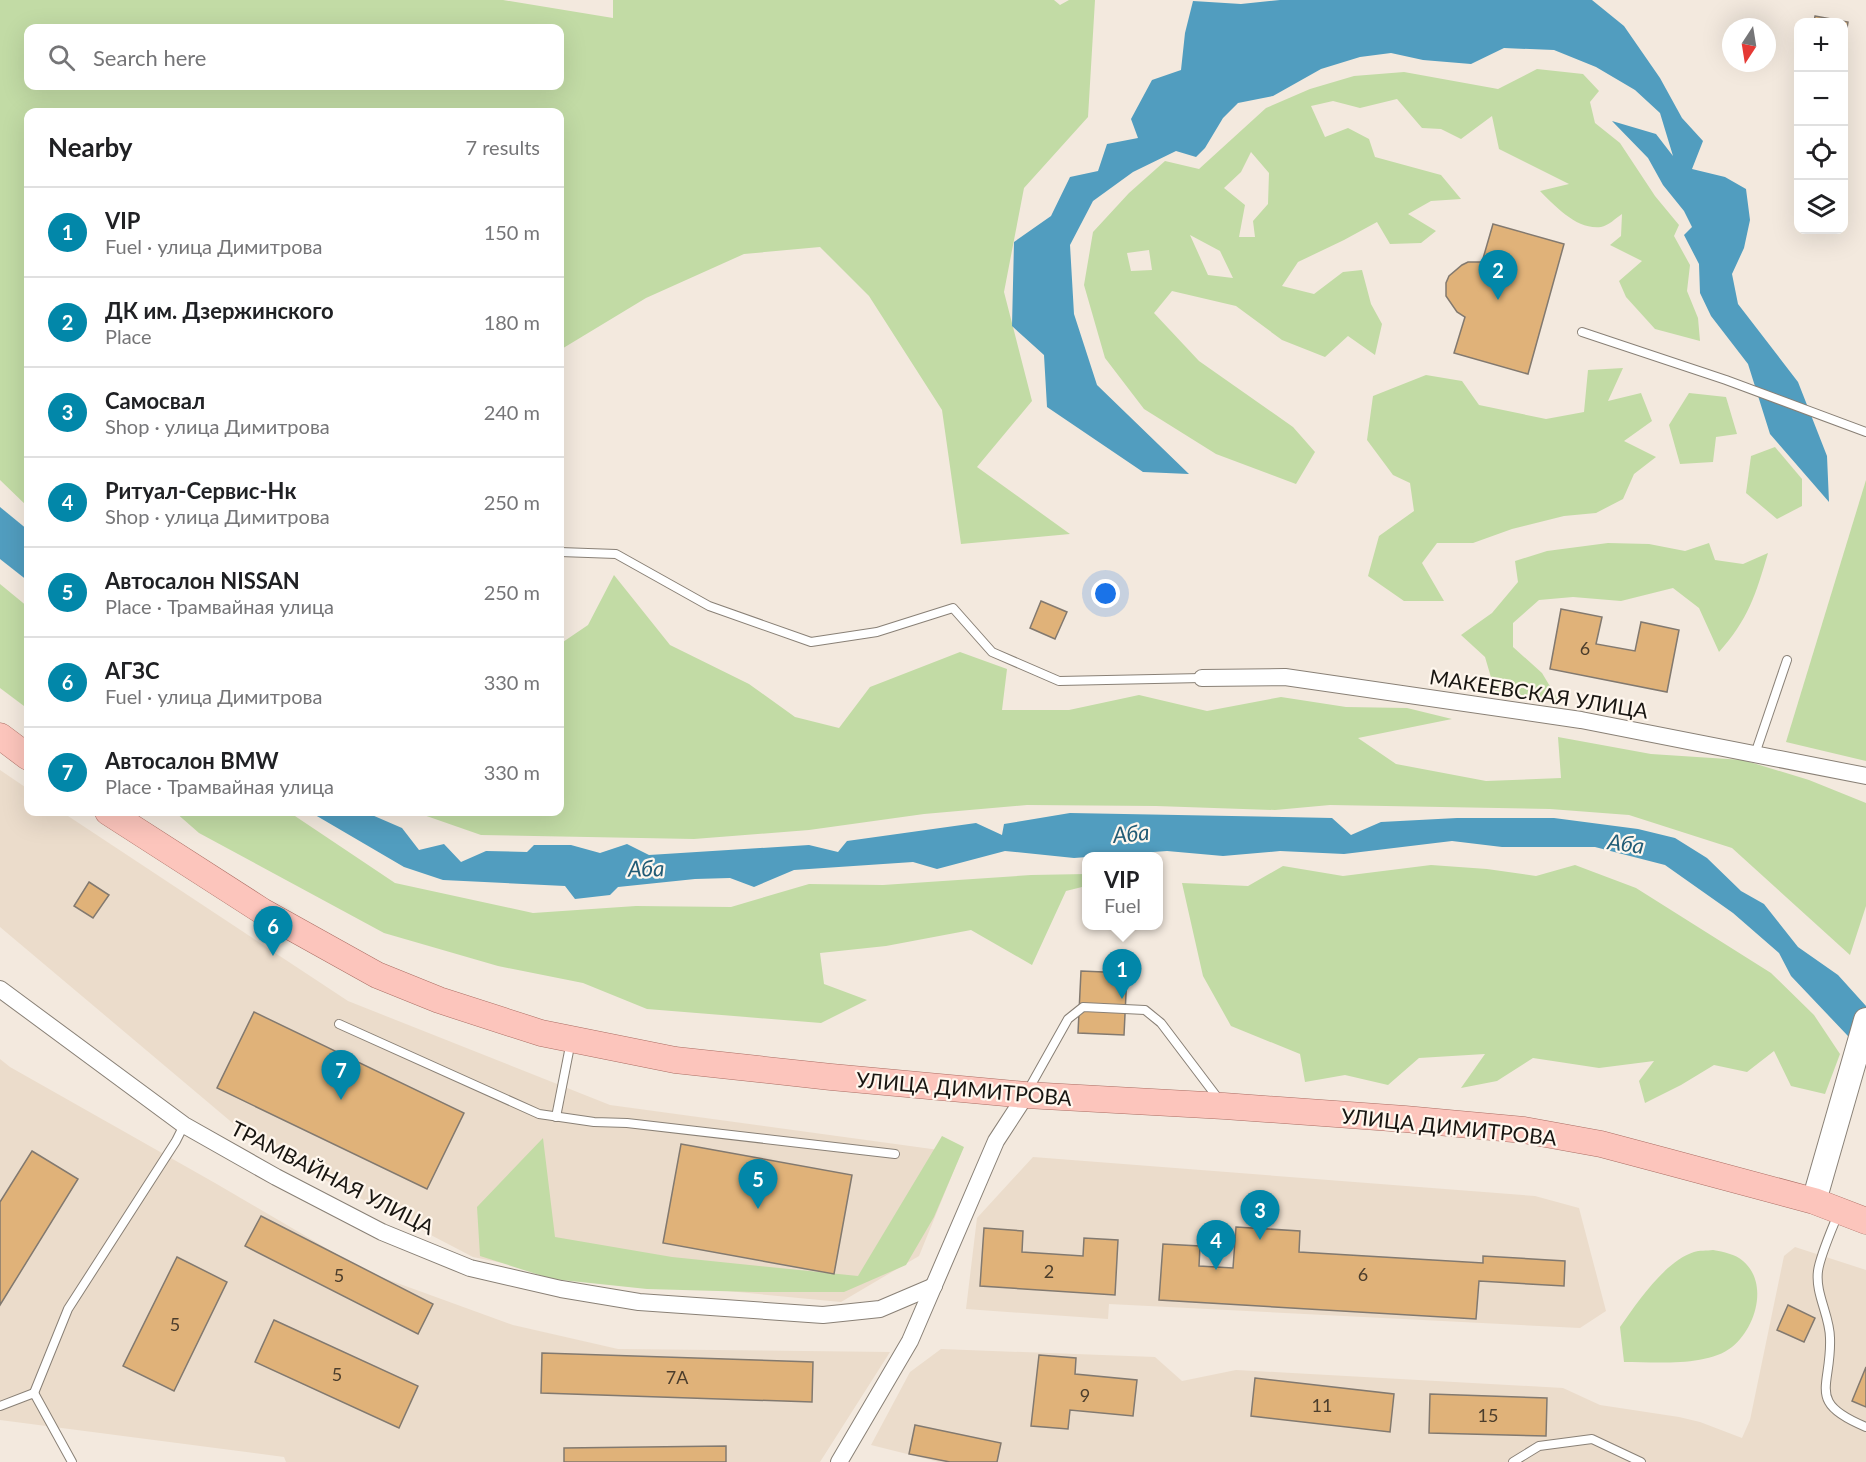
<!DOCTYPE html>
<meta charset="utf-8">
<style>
:root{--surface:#fff;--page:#f2f2f2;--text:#202124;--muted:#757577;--line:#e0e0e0;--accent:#0287a9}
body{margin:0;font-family:Lato,sans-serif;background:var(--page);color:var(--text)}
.controls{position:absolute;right:18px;top:18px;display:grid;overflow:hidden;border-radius:12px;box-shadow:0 6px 24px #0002}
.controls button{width:54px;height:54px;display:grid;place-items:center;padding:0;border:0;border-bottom:2px solid var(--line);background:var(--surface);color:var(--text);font:30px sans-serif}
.compass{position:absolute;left:1722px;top:18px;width:54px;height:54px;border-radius:50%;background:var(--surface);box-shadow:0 6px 24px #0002;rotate:192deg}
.you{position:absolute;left:1106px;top:594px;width:21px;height:21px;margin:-15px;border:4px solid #fff;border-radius:50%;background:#1a73e8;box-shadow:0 0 0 9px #1a73e833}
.badge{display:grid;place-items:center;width:39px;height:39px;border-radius:50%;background:var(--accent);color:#fff;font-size:20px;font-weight:700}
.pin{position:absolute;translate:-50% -50px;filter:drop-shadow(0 2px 3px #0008)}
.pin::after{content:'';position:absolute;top:32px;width:21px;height:18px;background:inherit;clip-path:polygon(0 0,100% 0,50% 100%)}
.popup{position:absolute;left:1082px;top:852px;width:81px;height:78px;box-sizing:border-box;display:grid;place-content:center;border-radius:12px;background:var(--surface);filter:drop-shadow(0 2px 4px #0005);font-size:20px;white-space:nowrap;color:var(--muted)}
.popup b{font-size:22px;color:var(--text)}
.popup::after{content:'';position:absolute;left:50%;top:100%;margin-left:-12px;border:12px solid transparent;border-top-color:var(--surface)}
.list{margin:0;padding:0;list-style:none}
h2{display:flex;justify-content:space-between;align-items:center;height:78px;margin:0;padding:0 24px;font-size:26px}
h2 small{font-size:20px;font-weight:400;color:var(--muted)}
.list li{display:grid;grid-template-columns:39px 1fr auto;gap:18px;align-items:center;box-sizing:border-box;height:90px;padding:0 24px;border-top:2px solid var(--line)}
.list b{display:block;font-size:22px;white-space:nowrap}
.list p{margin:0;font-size:20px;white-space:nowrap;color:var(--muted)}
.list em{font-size:20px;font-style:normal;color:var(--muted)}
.icon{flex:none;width:33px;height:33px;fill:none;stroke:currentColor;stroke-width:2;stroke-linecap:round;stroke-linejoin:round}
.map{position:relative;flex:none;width:1866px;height:1462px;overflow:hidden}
.search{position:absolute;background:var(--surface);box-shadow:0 6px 24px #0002;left:24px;top:24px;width:540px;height:66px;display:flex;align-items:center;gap:15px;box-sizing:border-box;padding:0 21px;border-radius:12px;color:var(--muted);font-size:22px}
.panel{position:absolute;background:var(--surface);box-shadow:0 6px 24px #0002;left:24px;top:108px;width:540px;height:708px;border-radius:12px}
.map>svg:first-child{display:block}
.built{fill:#ebdccb}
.green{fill:#c2dba5;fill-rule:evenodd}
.water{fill:#519dbf}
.building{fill:#e0b279;stroke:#82796f;stroke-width:1.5}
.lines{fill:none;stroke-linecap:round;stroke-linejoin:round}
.lane-casing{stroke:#898076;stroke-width:10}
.street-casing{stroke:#898076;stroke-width:18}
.secondary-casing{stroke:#898076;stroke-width:26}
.primary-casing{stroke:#ab6e64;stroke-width:27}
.lane{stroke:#fff;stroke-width:8}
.street{stroke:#fff;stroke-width:16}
.secondary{stroke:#fff;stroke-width:24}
.primary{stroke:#fcc5bc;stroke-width:26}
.labels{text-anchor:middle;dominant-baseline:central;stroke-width:4.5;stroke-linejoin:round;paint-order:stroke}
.number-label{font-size:18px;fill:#4b3d2c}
.street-label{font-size:21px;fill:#191612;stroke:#fff7ee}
.water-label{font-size:22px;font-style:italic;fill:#225c76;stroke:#fff7ee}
</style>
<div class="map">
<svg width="1866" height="1462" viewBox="0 0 1866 1462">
<rect width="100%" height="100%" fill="#f3e9de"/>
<g class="built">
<path d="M0 770 28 789V812H62L348 1001 610 1105 961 1153 919 1256 841 1302 561 1275 473 1257 260 1146 0 927Z"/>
<path d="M0 1059 10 1067 215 1183 367 1272 513 1325 618 1349 890 1352 820 1462H286L284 1457 0 1420Z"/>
<path d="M1033 1157 1535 1196 1579 1208 1606 1311 1580 1328 1109 1304 1108 1319 966 1309 977 1218Z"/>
<path d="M1795 1247 1866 1270V1462H939L871 1445 910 1372 941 1349 1155 1357 1182 1381 1236 1370 1563 1388 1600 1405 1679 1417 1700 1422 1742 1438 1750 1420 1784 1256Z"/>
</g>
<g class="green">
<path d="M0 0H503L613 18V0H1054L1060 5 1069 0H1095L1088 117 1024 188 1004 292 1032 401 977 467 1070 534 961 544 942 410 869 296 820 247 744 254 646 298 560 350V112H28V507L0 480ZM560 28V86H28V28Z"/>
<path d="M1537 69 1583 74 1599 91 1590 102 1595 123 1620 143 1655 196 1679 225 1674 236 1690 265 1687 291 1698 318 1700 341 1655 329 1626 297 1619 281 1642 261 1610 245 1621 236 1622 214C1616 218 1608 226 1601 227 1577 230 1556 207 1540 191L1569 184 1499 149 1492 116 1461 139 1441 129 1422 128 1397 99 1360 108 1333 101 1311 106 1325 137 1348 128 1369 139 1375 157 1441 175 1461 199 1431 201 1408 214 1436 231 1421 243 1390 244 1377 222 1344 240 1298 262 1282 286 1314 294 1343 272 1362 270 1371 304 1382 324 1375 355 1348 336 1325 357 1282 340 1236 306 1172 291 1154 313 1199 361 1293 427 1315 452 1296 484 1216 454 1144 409 1105 358 1084 285 1093 232 1129 193 1165 161 1199 169 1266 108 1310 89 1354 76 1404 72 1498 89ZM1251 152 1269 173 1268 204 1253 221 1255 237H1239L1245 205 1224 188 1241 172ZM1190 235 1220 251 1233 278 1208 275ZM1149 250 1152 270 1131 271 1127 253Z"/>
<path d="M1623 368 1608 401 1641 393 1652 421 1624 441 1656 457 1634 474 1623 499 1596 513 1564 516 1512 529 1473 543H1437L1422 563 1444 601H1404L1368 576 1379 536 1414 511 1410 483 1393 475 1367 440 1373 396 1426 375 1462 381 1479 405 1546 419 1584 412 1588 370Z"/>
<path d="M1689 393 1726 397 1737 434 1716 437 1713 462 1680 464 1669 425Z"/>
<path d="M1775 447 1802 479V506L1777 519 1746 493 1751 456Z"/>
<path d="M1866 480V761L1786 742Z"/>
<path d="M1608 543 1649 544 1685 551 1709 543 1715 560 1743 564 1768 553C1756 594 1748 620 1719 652L1699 608 1673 588 1621 601 1573 597 1539 600 1513 623V647L1542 673 1560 703 1495 691 1485 657 1461 635 1492 613 1518 582 1515 561 1547 551Z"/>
<path d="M614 575 670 645 749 684 795 717 839 728 870 687 960 652 1007 669 1002 710H1069L1139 695 1207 711 1281 697 1346 707 1407 708 1452 719 1358 738 1396 764 1486 781 1561 778 1558 737 1651 754 1743 760 1809 780 1866 803V906L1850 955 1732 848 1629 815 1550 809 1330 805 1275 810 1156 806 1027 805 924 814 809 830 694 839 481 835 415 812H560V644L588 625Z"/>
<path d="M0 584 28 607V709L0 688Z"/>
<path d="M175 812H289L395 883 533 913 636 906 731 907 809 884 883 885 1031 875 1086 874V886L1066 891 1032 965 971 930 886 946 820 953 824 984 867 1000 821 1023 647 1009 583 983 498 966 384 933 199 833Z"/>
<path d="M1431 865 1487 869 1536 876 1575 865 1636 888 1771 973 1814 1015 1840 1054 1825 1094 1791 1086 1774 1051 1747 1072 1714 1065 1681 1085 1645 1103 1639 1081 1654 1061 1599 1068 1533 1058 1497 1081 1461 1088 1485 1054 1419 1058 1388 1085 1345 1075 1305 1082 1300 1054 1231 1026 1203 976 1182 883 1248 886 1283 866 1343 876Z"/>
<path d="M942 1136 964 1147 934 1217 906 1265 844 1292H754L647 1289 552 1279 480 1256 477 1207 543 1138 555 1237 672 1257 858 1276Z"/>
<path d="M1713 1250C1724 1252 1735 1254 1743 1261 1769 1283 1756 1328 1732 1347 1707 1367 1655 1362 1624 1362L1620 1327C1637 1303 1665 1261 1694 1252 1699 1250 1707 1251 1713 1250Z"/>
</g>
<g class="water">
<path d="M1280 0H1592L1624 26 1660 78 1682 118 1703 141 1692 169 1725 177 1746 189 1750 220 1744 248 1732 274 1738 304 1798 382 1827 456 1829 502 1770 434 1748 364 1711 316 1700 293 1699 264 1684 235 1692 227 1684 211 1663 185 1648 158 1612 121 1656 134 1673 156 1660 113 1635 90 1596 67 1554 50 1504 48 1471 64 1423 60 1391 53 1360 57 1321 69 1273 96 1238 103 1223 118 1205 148 1196 157 1176 151 1133 172 1093 201 1070 245 1074 314 1097 385 1189 474 1143 472 1047 407 1044 355 1012 326 1014 242 1051 216 1070 177 1098 171 1107 144 1138 138 1131 119 1152 80 1181 70 1185 33 1193 1 1241 4Z"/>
<path d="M0 507 28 530V581L0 559Z"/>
<path d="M310 812H365L402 828 419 850 444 844 461 862 486 851 527 852 534 845H571L600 853 627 844 649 855 809 845 838 852 847 841 976 823 1002 835 1004 824 1070 813 1332 818 1351 835 1381 822 1457 818H1554L1638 829 1675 838 1707 858 1741 891 1764 904 1798 947 1838 975 1866 1006V1055L1791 976 1779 953 1733 913 1665 865 1595 847H1502L1452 841 1344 854 1280 851 1223 856 1167 851 1074 858 1005 851 937 869 913 862 794 870 754 887 730 878 695 879 618 887 610 895 575 899 565 886 443 880 404 867Z"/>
</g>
<g class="building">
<path d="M1815 16 1848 22 1844 46V22H1814Z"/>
<path d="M1493 224 1564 244 1528 374 1454 353 1465 317 1457 312 1446 296V283L1449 276 1462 265 1468 262H1482Z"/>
<path d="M1041 601 1067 612 1055 639 1030 628Z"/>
<path d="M1561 609 1602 617 1596 644 1635 651 1641 622 1679 630 1667 692 1550 669Z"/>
<path d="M89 882 109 895 93 918 74 906Z"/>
<path d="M1081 971 1127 973 1124 1035 1078 1033Z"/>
<path d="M254 1012 464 1113 427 1189 217 1088Z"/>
<path d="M681 1144 852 1175 834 1274 663 1243Z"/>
<path d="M32 1151 78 1179 0 1305V1202Z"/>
<path d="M261 1216 433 1304 418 1334 245 1246Z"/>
<path d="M1236 1227 1300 1231 1299 1252 1483 1263V1256L1565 1261 1564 1286 1479 1281 1476 1319 1159 1300 1163 1244 1200 1246 1199 1266 1233 1268Z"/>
<path d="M984 1228 1023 1231 1022 1252 1083 1256 1084 1238 1118 1240 1115 1295 980 1286Z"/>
<path d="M177 1257 227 1282 174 1391 123 1366Z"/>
<path d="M1788 1305 1815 1318 1804 1342 1777 1330Z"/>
<path d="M274 1320 418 1386 399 1428 255 1362Z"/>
<path d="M542 1353 813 1362 812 1402 541 1393Z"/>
<path d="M1039 1355 1076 1358 1075 1374 1137 1380 1133 1416 1070 1410 1068 1429 1031 1426Z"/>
<path d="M1866 1367V1407L1852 1401Z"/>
<path d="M1255 1378 1394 1394 1390 1432 1251 1416Z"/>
<path d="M1430 1394 1547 1398 1546 1436 1429 1433Z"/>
<path d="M915 1425 1001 1443 997 1462H950L909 1454Z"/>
<path d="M726 1446V1462H564V1448Z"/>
</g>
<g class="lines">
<defs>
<g id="lane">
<path d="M1582 332 1726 380 1866 432"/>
<path d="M560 552 616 554 709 606 811 642 877 632 953 608 992 652 1059 681 1202 678"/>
<path d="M1755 754 1787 660"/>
<path d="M339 1024 539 1114 594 1122 627 1123 895 1154"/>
<path d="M1027 1092 1068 1019 1083 1007 1145 1010 1161 1023 1220 1101"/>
<path d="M556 1117 571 1041"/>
<path d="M1838 1214C1832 1229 1820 1256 1818 1271 1815 1294 1830 1316 1830 1338 1832 1387 1805 1402 1866 1427"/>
<path d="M34 1393 68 1309 176 1141 184 1125"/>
<path d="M0 1406 34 1393 72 1462"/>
<path d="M1513 1462 1539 1446 1592 1439 1641 1462"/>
</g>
<g id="street">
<path d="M1202 678 1285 677 1581 720 1866 776"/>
<path d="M0 989 184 1125 276 1177 382 1232 470 1268 561 1289 639 1302 823 1315 880 1309 934 1286"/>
<path d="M839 1462 910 1341 996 1141 1026 1095"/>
</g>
<path id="secondary" d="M1814 1201 1866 1020"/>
<g id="primary">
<path d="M0 736 28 757"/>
<path d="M108 812 262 911 377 975 439 1000 541 1033 675 1060 831 1077 1026 1095 1224 1106 1405 1119 1524 1130 1601 1144 1665 1161 1814 1201 1866 1221"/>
</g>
</defs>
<use href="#lane" class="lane-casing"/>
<use href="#street" class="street-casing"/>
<use href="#secondary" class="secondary-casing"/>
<use href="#primary" class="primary-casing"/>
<use href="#lane" class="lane"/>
<use href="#street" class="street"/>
<use href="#secondary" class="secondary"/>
<use href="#primary" class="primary"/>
</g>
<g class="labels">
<g class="number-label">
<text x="1585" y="648">6</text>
<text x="1049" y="1271">2</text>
<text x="1363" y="1274">6</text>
<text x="339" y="1275">5</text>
<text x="175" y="1324">5</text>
<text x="337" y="1374">5</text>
<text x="677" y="1377">7А</text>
<text x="1085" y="1395">9</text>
<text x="1322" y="1405">11</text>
<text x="1488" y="1415">15</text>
</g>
<g class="street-label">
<text transform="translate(1539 693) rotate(9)">МАКЕЕВСКАЯ УЛИЦА</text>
<text transform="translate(964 1088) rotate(5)">УЛИЦА ДИМИТРОВА</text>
<text transform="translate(1449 1126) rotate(6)">УЛИЦА ДИМИТРОВА</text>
<text transform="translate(333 1177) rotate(27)">ТРАМВАЙНАЯ УЛИЦА</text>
</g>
<g class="water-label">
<text transform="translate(1131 833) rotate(-5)">Аба</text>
<text transform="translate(1626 843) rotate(8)">Аба</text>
<text transform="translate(646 868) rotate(-1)">Аба</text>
</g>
</g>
</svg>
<div class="controls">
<button>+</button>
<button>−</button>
<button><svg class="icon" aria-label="locate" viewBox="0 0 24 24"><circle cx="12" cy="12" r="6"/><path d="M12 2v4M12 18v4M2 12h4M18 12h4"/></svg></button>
<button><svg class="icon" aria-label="layers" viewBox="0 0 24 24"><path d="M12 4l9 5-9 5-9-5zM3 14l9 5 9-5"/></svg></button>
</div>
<svg class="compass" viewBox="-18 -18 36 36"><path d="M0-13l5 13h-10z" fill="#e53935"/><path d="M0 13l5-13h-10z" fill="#757577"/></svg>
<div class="you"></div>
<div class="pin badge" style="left:1122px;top:999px">1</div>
<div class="popup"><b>VIP</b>Fuel</div>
<div class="pin badge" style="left:1498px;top:300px">2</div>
<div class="pin badge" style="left:1260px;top:1240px">3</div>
<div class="pin badge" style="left:1216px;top:1270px">4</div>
<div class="pin badge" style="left:758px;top:1209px">5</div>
<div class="pin badge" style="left:273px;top:956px">6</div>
<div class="pin badge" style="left:341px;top:1100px">7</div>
<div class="search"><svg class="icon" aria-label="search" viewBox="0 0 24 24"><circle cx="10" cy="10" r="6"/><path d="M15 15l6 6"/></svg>Search here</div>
<section class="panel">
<h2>Nearby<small>7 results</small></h2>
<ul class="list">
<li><span class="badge">1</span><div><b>VIP</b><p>Fuel · улица Димитрова</p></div><em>150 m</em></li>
<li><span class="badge">2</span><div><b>ДК им. Дзержинского</b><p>Place</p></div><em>180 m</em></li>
<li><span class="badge">3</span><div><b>Самосвал</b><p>Shop · улица Димитрова</p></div><em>240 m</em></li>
<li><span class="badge">4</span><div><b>Ритуал-Сервис-Нк</b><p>Shop · улица Димитрова</p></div><em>250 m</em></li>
<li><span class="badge">5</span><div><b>Автосалон NISSAN</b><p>Place · Трамвайная улица</p></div><em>250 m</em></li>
<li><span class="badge">6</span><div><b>АГЗС</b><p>Fuel · улица Димитрова</p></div><em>330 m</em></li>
<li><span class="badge">7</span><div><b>Автосалон BMW</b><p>Place · Трамвайная улица</p></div><em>330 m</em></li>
</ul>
</section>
</div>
